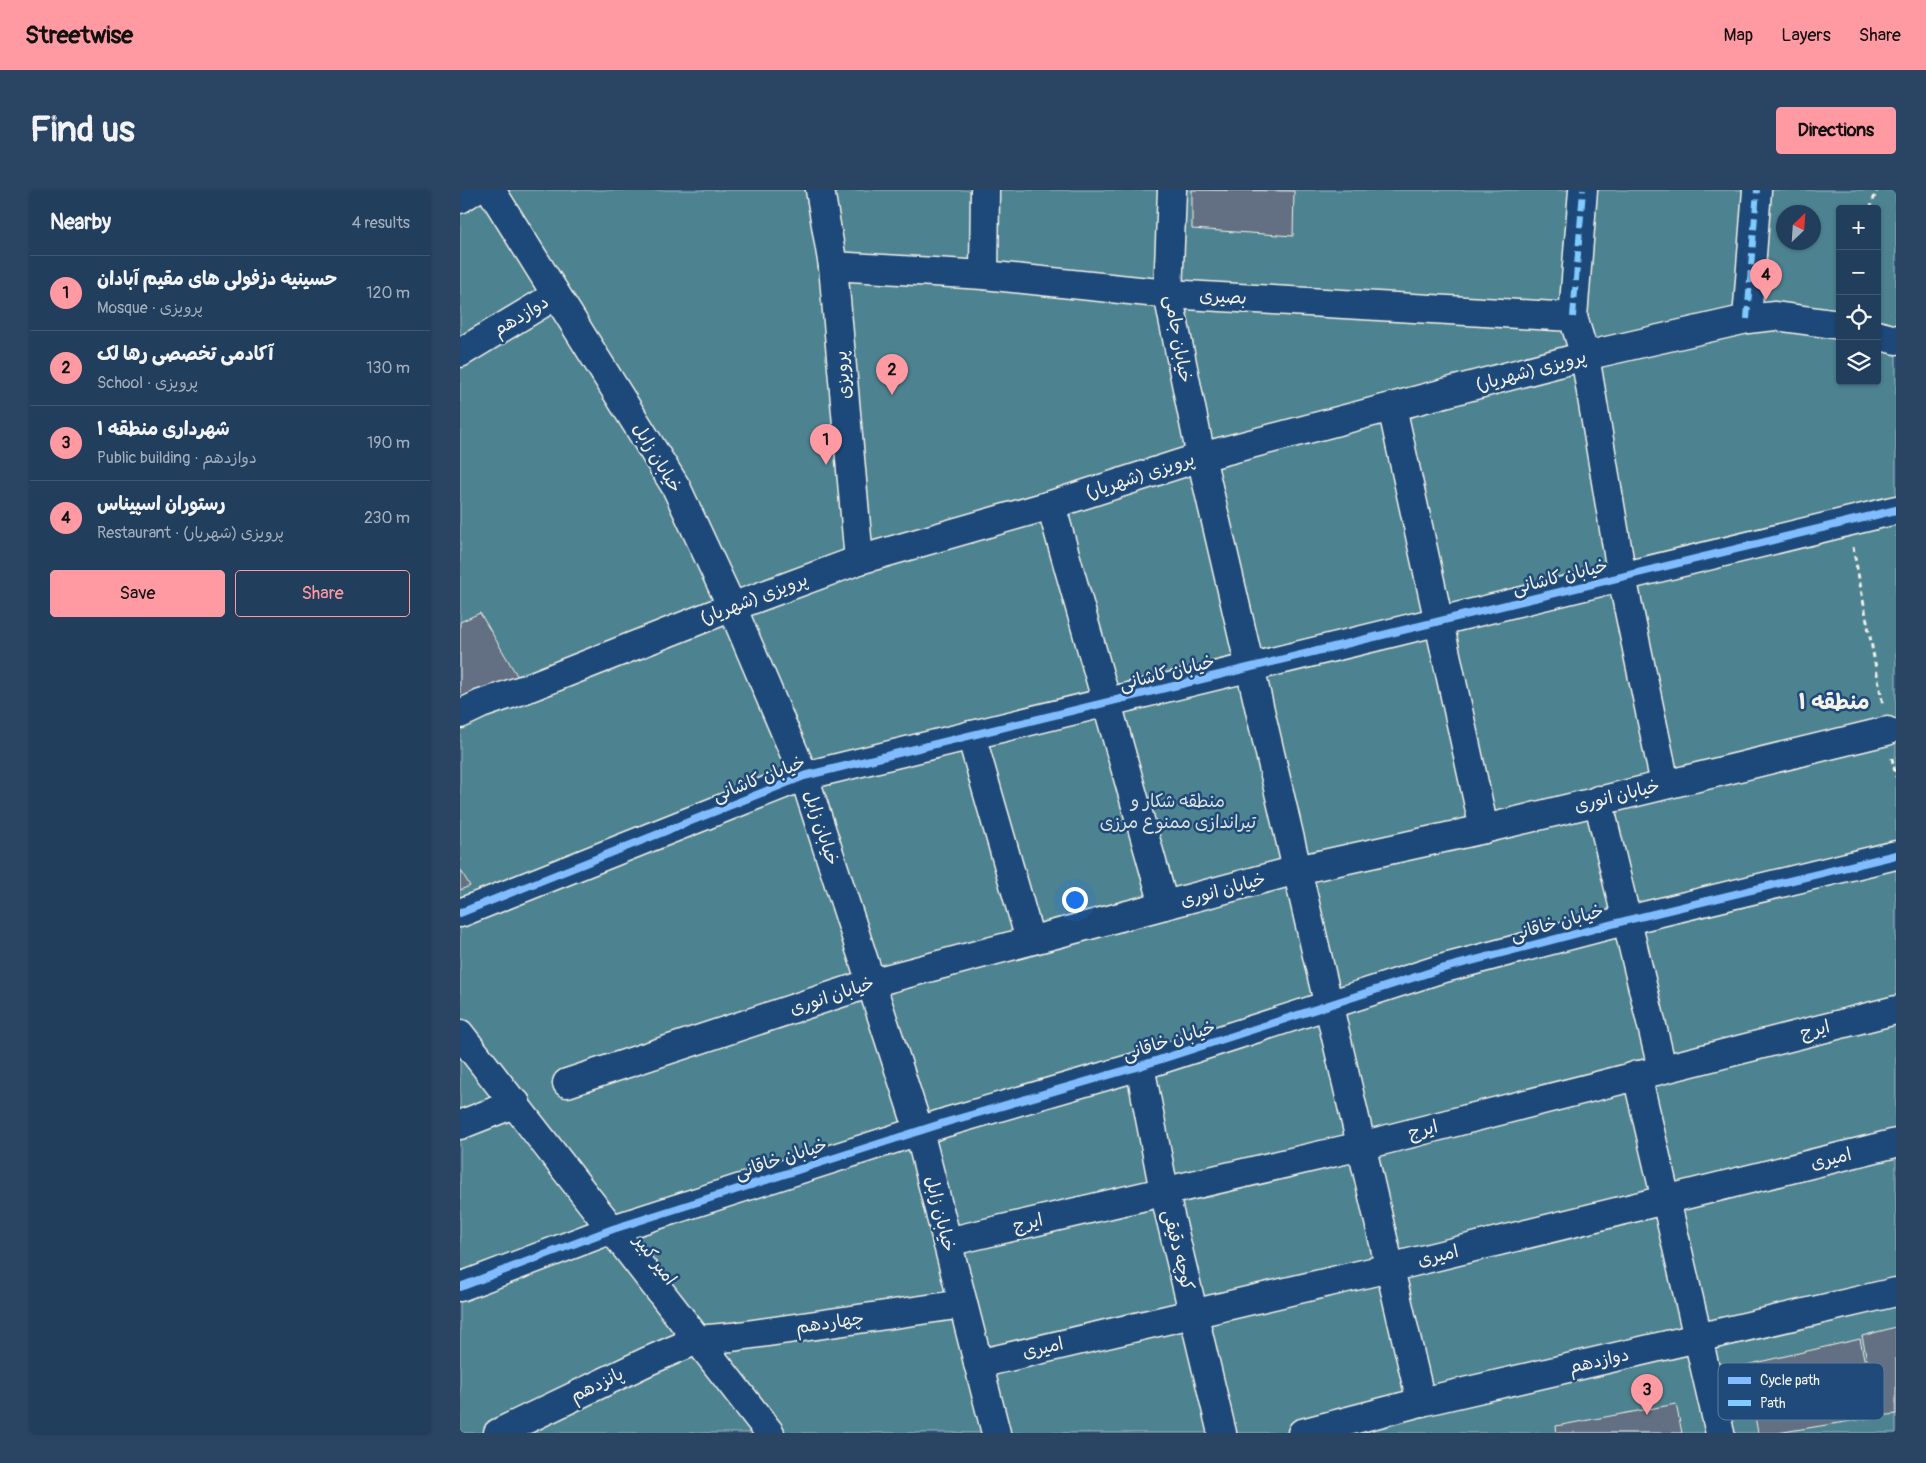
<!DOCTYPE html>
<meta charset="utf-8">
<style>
:root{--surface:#223e5d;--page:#2a4563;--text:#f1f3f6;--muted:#a2aebc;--line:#3f5772;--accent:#ff9aa2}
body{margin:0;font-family:Pangolin,"Playpen Sans Arabic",sans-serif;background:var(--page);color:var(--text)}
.controls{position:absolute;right:15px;top:15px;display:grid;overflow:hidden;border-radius:5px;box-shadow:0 1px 4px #0004}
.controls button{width:45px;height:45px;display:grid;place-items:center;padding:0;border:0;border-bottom:1px solid var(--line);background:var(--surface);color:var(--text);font:25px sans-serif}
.compass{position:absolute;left:1316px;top:15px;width:45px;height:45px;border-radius:50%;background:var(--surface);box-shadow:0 1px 4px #0004;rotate:25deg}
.you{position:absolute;left:614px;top:709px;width:18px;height:18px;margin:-12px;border:4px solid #fff;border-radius:50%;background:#1a73e8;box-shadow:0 0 0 8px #1a73e833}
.badge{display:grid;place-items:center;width:32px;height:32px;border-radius:50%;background:var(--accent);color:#111;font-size:16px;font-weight:700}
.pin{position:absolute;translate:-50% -41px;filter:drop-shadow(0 1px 2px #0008)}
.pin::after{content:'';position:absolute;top:26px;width:18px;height:15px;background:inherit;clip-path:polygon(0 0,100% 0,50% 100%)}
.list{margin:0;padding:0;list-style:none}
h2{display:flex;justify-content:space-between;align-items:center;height:65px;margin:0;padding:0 20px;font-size:21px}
h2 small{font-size:16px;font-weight:400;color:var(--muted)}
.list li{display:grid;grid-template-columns:32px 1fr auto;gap:15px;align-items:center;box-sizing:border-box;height:75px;padding:0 20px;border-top:1px solid var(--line)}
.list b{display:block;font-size:19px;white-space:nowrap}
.list p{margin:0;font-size:16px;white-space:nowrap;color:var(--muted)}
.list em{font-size:16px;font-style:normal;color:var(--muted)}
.actions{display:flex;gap:10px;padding:15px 20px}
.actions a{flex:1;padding:11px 0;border:1px solid var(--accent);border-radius:5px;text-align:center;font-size:18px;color:var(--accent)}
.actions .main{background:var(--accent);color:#111}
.icon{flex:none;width:28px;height:28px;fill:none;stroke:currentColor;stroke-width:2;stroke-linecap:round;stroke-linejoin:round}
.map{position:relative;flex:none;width:1436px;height:1243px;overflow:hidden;border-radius:5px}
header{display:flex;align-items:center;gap:30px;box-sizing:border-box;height:70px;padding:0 25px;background:var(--accent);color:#111}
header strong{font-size:24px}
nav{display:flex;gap:28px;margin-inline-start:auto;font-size:18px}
.intro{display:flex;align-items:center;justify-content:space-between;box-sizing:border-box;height:120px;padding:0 30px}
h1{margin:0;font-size:35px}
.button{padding:12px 22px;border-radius:5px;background:var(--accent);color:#111;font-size:18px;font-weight:700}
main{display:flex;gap:30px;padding:0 30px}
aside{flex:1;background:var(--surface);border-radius:5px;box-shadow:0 1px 4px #0004}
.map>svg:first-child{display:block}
.green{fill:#4e8391;stroke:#a1babc;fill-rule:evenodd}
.building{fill:#647083;stroke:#f4f1e8}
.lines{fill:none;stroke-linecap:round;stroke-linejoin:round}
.minor-casing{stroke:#f4f1e8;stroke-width:31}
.path{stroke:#f4f1e8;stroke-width:3;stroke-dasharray:5 4;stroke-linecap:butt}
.minor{stroke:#1f4a7a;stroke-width:28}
.quiet{stroke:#80caff;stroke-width:6;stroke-dasharray:12 6;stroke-linecap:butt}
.cycleway-casing{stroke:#1f4a7a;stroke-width:11}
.cycleway{stroke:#80bcff;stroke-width:8}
.labels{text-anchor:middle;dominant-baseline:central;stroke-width:5;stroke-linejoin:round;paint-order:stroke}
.street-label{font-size:18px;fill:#f4f1e8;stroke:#1f4a7a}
.park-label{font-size:18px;fill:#dbe0db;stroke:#1f4a7a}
.district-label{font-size:22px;font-weight:bold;fill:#f4f1e8;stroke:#1f4a7a}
.key{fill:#1f4a7a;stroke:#5f7c9b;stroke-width:1}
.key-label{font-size:14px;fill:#f4f1e8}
</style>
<header>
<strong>Streetwise</strong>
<nav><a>Map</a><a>Layers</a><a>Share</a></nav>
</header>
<div class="intro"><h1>Find us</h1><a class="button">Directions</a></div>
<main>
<aside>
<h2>Nearby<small>4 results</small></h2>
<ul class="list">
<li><span class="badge">1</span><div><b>حسینیه دزفولی های مقیم آبادان</b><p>Mosque · پرویزی</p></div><em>120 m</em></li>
<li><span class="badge">2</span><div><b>آکادمی تخصصی رها لک</b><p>School · پرویزی</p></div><em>130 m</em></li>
<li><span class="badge">3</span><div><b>شهرداری منطقه ۱</b><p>Public building · دوازدهم</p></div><em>190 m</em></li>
<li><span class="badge">4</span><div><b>رستوران اسپیناس</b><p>Restaurant · پرویزی (شهریار)</p></div><em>230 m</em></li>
</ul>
<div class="actions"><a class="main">Save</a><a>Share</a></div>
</aside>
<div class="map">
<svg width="1436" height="1243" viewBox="0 0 1436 1243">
<rect width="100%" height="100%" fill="#2d527c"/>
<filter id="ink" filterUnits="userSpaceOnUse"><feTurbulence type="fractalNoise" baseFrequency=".02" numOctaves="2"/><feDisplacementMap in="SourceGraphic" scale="10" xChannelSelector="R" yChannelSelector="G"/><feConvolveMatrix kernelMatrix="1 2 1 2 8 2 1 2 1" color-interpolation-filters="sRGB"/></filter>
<g filter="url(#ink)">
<path class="green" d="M0 0H1436V1243H0ZM1380 19H1417V191H1380ZM1324 22H1354V52H1324Z"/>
<g class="building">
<path d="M732 0 834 1 833 46 732 39Z"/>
<path d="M20 423 65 499 0 524V432Z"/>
<path d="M0 679 10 696 0 700Z"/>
<path d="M1436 1137V1224L1419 1226 1402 1146Z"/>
<path d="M1400 1149 1416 1227 1317 1243H1298L1286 1175Z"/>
<path d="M1216 1214 1222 1243H1097L1096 1236Z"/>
</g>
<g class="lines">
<defs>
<g id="minor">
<path d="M31 0 216 297 272 417 344 586 459 941 536 1243"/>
<path d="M360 0 373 76 399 370"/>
<path d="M712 0 708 104 741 267 961 1212"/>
<path d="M0 9 14 0"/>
<path d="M373 76 524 85 708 104 1113 127 1125 166 1162 387 1205 594"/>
<path d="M524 85 525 0"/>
<path d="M1113 127 1123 0"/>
<path d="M1287 129 1297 0"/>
<path d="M1417 145 1436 150"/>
<path d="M0 163 96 105"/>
<path d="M932 217 1024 639"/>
<path d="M591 315 704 715"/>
<path d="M0 524 21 514 65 499 272 417 399 370 591 315 741 267 1125 166 1287 129 1315 126 1380 135"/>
<path d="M511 545 570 750"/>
<path d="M1138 610 1202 878"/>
<path d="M0 723 344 586 1436 320"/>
<path d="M0 844 310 1243"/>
<path d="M680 876 704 1001 762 1243"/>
<path d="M1177 885 1260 1243"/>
<path d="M107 893 411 793 837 680 1024 639 1427 541"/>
<path d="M0 935 56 913"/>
<path d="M487 1052 901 956 1436 820"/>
<path d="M0 1097 153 1039 487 932 680 876 977 780 1168 730 1436 665"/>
<path d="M518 1174 929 1078 1436 953"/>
<path d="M38 1243 188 1171 237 1150 272 1147 503 1114"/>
<path d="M842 1243 961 1212 1436 1102"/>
</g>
</defs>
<use href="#minor" class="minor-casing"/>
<g class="path">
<path d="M1410 19 1417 0"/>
<path d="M1393 357 1423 515"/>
<path d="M1432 568 1436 587"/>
</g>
<use href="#minor" class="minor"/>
<g class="quiet">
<path d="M1113 127 1123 0"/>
<path d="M1287 129 1297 0"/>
</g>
<defs>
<g id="cycleway">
<path d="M0 723 344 586 1436 320"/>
<path d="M0 1097 153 1039 487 932 680 876 977 780 1168 730 1436 665"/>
</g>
</defs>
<use href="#cycleway" class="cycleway-casing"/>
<use href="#cycleway" class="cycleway"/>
</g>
</g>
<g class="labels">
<g class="street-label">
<text transform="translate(763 107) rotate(3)">بصیری</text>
<text transform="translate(61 126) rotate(-31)">دوازدهم</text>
<text transform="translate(718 149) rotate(80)">خیابان جامی</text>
<text transform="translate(1071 181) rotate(-15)">پرویزی (شهریار)</text>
<text transform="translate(383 185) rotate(-95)">پرویزی</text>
<text transform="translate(197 268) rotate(59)">خیابان زابل</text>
<text transform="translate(680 286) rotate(-18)">پرویزی (شهریار)</text>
<text transform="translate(1100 387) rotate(-14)">خیابان کاشانی</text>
<text transform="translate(294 409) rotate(-21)">پرویزی (شهریار)</text>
<text transform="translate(707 483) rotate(-14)">خیابان کاشانی</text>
<text transform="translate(299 589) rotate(-21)">خیابان کاشانی</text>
<text transform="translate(1157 606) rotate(-14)">خیابان انوری</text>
<text transform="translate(361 638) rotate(72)">خیابان زابل</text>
<text transform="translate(763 700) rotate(-15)">خیابان انوری</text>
<text transform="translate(1097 733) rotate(-15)">خیابان خاقانی</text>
<text transform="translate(372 806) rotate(-18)">خیابان انوری</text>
<text transform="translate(1355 840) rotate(-14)">ایرج</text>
<text transform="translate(709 851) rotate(-17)">خیابان خاقانی</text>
<text transform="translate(963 940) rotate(-14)">ایرج</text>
<text transform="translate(321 969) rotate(-18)">خیابان خاقانی</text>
<text transform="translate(1371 969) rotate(-14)">امیری</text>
<text transform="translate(480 1024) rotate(76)">خیابان زابل</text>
<text transform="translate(568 1033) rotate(-13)">ایرج</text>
<text transform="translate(718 1060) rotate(76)">کوچه دقیقی</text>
<text transform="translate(978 1066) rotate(-14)">امیری</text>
<text transform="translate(195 1070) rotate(53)">امیر کبیر</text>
<text transform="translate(370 1133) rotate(-8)">چهاردهم</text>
<text transform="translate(583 1158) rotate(-13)">امیری</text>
<text transform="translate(1139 1171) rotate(-13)">دوازدهم</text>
<text transform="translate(137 1195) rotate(-26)">پانزدهم</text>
</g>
<g class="park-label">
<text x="718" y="611">منطقه شکار و<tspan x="718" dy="21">تیراندازی ممنوع مرزی</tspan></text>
</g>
<g class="district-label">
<text x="1374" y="512">منطقه ۱</text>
</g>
</g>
<rect x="1258" y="1173" width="166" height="57" rx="8" class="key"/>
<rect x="1268" y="1187" width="23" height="7" fill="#80bcff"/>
<rect x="1268" y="1210" width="23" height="6" fill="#80caff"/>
<g class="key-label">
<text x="1300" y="1195">Cycle path</text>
<text x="1300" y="1218">Path</text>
</g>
</svg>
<div class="controls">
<button>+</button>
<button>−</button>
<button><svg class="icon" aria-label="locate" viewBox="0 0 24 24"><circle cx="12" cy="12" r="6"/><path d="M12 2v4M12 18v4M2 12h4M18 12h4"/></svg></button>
<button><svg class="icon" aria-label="layers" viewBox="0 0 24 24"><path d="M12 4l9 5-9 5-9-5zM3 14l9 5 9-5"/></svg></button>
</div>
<svg class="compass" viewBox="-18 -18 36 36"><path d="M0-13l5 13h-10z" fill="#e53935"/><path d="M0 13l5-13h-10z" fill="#a2aebc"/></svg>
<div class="you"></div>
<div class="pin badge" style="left:366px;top:275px">1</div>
<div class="pin badge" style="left:432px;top:205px">2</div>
<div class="pin badge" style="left:1187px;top:1225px">3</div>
<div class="pin badge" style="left:1306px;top:110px">4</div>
</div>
</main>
